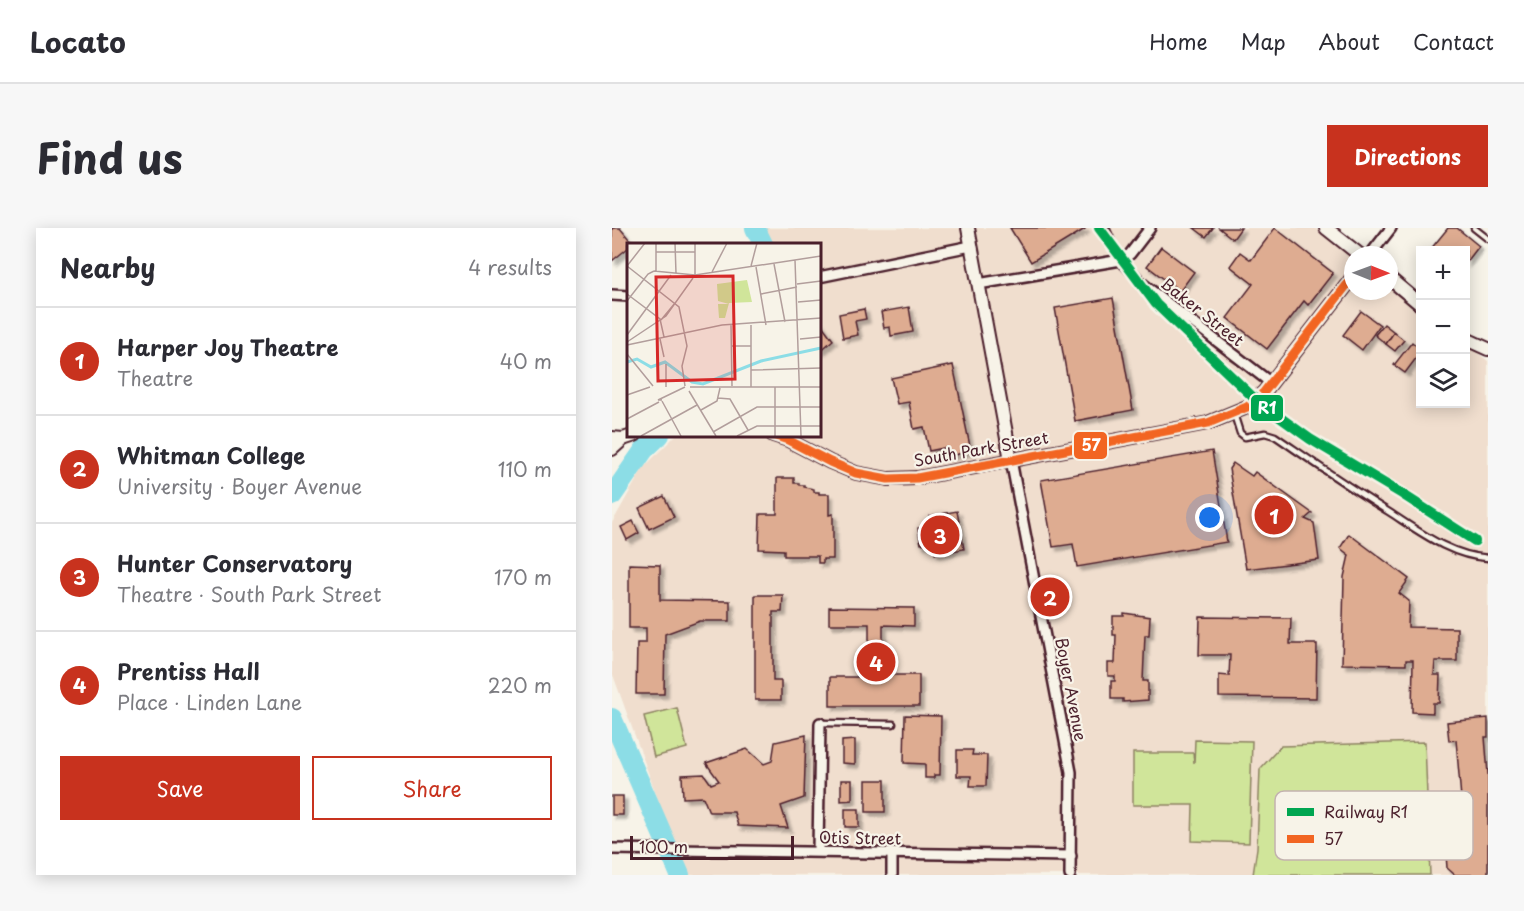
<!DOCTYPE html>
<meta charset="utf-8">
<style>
:root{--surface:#fff;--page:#f7f7f7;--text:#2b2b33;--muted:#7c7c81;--line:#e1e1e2;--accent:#c8321e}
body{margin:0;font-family:"Playpen Sans",sans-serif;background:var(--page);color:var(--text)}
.controls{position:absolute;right:18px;top:18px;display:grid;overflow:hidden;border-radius:0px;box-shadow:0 3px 15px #0003}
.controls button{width:54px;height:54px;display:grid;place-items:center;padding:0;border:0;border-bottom:2px solid var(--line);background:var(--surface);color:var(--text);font:30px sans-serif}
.compass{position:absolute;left:732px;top:18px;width:54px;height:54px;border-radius:50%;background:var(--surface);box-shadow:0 3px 15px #0003;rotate:91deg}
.scale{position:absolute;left:18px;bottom:15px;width:164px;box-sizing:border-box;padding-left:6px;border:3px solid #4a1f2b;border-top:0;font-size:16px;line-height:21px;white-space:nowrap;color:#4a1f2b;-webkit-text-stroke:4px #f7f3e8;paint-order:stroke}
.you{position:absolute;left:598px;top:290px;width:21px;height:21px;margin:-15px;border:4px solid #fff;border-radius:50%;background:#1a73e8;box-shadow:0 0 0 9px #1a73e833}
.badge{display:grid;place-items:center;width:39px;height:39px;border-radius:50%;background:var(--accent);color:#fff;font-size:20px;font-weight:700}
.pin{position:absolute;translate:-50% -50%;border:3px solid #fff;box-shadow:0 2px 6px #0006}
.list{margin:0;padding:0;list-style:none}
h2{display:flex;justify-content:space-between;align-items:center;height:78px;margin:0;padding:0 24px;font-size:26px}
h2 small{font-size:20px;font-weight:400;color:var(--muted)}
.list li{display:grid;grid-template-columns:39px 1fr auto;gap:18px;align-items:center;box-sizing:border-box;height:108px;padding:0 24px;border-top:2px solid var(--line)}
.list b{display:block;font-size:22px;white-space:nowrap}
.list p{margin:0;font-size:20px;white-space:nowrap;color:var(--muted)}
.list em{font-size:20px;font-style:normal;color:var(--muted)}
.actions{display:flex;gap:12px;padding:18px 24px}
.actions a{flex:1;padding:14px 0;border:2px solid var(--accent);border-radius:0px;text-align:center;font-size:21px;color:var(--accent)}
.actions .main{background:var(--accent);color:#fff}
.icon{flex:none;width:33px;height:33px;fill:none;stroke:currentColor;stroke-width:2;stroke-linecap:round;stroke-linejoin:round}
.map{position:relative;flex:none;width:876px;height:647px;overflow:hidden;border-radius:0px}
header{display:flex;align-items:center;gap:36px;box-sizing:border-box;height:84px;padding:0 30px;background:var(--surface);border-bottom:2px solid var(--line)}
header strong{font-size:28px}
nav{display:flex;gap:33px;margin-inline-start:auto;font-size:21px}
.intro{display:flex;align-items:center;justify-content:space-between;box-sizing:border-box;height:144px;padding:0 36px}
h1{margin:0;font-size:42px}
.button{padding:15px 27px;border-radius:0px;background:var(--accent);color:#fff;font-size:21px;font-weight:700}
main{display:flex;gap:36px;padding:0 36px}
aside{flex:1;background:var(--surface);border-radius:0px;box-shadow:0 3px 15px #0003}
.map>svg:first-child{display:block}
.built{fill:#f0dece}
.green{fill:#d0e59a;stroke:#8d8262;stroke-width:1.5}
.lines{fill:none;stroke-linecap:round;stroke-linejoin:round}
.river{stroke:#8cdde6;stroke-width:20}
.building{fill:#deac91;stroke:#4a1f2b;stroke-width:1.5;filter:url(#shadow)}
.lane-casing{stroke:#4a1f2b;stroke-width:9}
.street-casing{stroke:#4a1f2b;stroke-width:14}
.secondary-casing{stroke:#4a1f2b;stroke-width:16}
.lane{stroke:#f7f3e8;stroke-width:4.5}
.street{stroke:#f7f3e8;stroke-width:9}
.secondary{stroke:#f7f3e8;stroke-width:12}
.bus-1-casing{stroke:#f7f3e8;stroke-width:14}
.bus-1{stroke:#f26522;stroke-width:9}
.rail-1-casing{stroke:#f7f3e8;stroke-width:15}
.rail-1{stroke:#00a651;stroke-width:10}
.labels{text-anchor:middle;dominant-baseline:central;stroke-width:4.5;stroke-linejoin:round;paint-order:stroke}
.street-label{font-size:16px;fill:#4a1f2b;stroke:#f7f3e8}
.inset-river{fill:none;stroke:#8cdde6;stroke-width:3}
.inset-road{fill:none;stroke:#b29e9c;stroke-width:1.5}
.view{fill:#d62828;fill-opacity:0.15;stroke:#d62828;stroke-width:3}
.inset-edge{fill:none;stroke:#4a1f2b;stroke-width:3}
.key{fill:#f7f3e8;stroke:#c3b3af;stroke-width:1.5}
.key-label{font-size:16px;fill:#4a1f2b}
.line-badge{stroke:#f7f3e8;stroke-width:2}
.badge-label{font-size:16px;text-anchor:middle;font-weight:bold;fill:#fff}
</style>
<header>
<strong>Locato</strong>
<nav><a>Home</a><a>Map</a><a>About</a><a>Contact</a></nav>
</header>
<div class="intro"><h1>Find us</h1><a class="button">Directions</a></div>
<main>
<aside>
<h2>Nearby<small>4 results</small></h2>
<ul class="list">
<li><span class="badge">1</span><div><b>Harper Joy Theatre</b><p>Theatre</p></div><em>40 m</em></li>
<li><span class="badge">2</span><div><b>Whitman College</b><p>University · Boyer Avenue</p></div><em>110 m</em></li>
<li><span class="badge">3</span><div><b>Hunter Conservatory</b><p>Theatre · South Park Street</p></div><em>170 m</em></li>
<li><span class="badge">4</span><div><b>Prentiss Hall</b><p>Place · Linden Lane</p></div><em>220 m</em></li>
</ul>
<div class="actions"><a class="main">Save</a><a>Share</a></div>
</aside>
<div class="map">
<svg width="876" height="647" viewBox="0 0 876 647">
<defs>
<filter id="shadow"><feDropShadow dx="4" dy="4" stdDeviation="1.5" flood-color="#0004"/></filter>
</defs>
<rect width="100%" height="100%" fill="#f7f3e8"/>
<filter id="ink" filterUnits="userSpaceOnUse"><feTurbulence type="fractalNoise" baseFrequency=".0167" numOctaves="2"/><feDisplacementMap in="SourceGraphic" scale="12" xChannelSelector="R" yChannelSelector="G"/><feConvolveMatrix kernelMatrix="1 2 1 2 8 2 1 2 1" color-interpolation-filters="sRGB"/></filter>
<g filter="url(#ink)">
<path class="built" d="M151 0H703L741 29V63H777V57L808 81V176H854V116L876 133V647H73L0 444V295L31 240 64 207H207V16H158Z"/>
<g class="green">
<path d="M65 480 75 520 42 529 32 488Z"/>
<path d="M583 512 640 513 637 615 580 613 581 577H521V525H581L582 535Z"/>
<path d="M813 514 818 647H641L645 620 648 541 669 518Z"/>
</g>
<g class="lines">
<g class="river">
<path d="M143 0 151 16"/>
<path d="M0 268 32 222 48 207"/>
<path d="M0 490 68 647"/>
</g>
</g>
<g class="building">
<path d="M0 0H8L21 16H16V20L0 33Z"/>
<path d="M398 0H473V1L419 34Z"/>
<path d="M582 0H601L594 9Z"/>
<path d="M607 0H629L621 11Z"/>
<path d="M663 0 721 45 696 77 692 73 655 121 615 90 641 56 618 38 628 24 639 32Z"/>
<path d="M836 0H845L867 18 854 35V22H818Z"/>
<path d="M549 19 582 44 568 63 535 38Z"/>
<path d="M501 70 521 182 463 193 443 80Z"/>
<path d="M297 79 301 104 279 108 278 99 272 100 269 84Z"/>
<path d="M252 81 254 91 243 93 246 107 231 110 227 86Z"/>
<path d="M749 83 768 97 750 122 731 107Z"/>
<path d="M207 93 221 112 207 124Z"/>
<path d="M772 96 782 104 774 116 763 107Z"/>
<path d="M782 104 792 112 783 123 774 116Z"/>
<path d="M800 114 808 121V125L793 145 782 137Z"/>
<path d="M341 137 359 223 334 229 332 220 317 223 312 199 302 201 297 174 285 176 279 150Z"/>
<path d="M600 223 615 314 465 339 461 316 441 319 429 252Z"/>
<path d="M621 235 640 248 643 244 700 285 693 291 702 295 707 332 634 341 617 241Z"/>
<path d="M165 250H182V255H187V257H192V259L202 261V264H207V266H217V287L221 286V331H211V335H206V328H172V322L147 321 148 286H165Z"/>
<path d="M52 268 62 289 37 301 27 280Z"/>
<path d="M345 283 352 321 323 326 321 314 309 316 306 300 318 298 317 288Z"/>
<path d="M21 293 27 305 15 312 9 299Z"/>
<path d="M737 306 797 351 787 365 797 373 796 399 845 400V433H823L822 447H828L827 475H821V485L800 484 801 432H794V437L730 436 732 349 737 327 728 320Z"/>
<path d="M17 336 48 337V372L118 373V393H88L53 406 52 466H24L25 415H34V400H17Z"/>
<path d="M143 367H171L170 384H161V453H169V472H143Z"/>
<path d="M217 379 302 380V398L271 397V447H307V478H218V449H257V396H217Z"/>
<path d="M512 385 538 389 537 407H533L531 453H536V472L511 474V471H499V453H503V448H496V435H503L504 407H501V388H512Z"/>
<path d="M588 389 679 390 678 416H705L704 470 607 469V447L617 448 618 427H587Z"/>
<path d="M293 487 329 488 328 547H322V550H313V536L292 535Z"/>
<path d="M876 490V509H873L876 546V647H843L835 640 830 571 849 570 844 512 837 513 835 494Z"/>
<path d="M194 507 192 570 169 578 176 600 126 598 122 584H97L91 569 71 570 70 547 92 546 99 556 107 553 94 535 135 521 152 536 160 533 163 514Z"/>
<path d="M243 512V536L230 535V513Z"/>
<path d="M345 522H361L360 527H375L374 558H358L359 548H345Z"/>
<path d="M229 552H240V572L229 573Z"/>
<rect x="254" y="552" width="19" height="32"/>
<rect x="0" y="568" width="11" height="19"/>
<rect x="233" y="581" width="14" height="18"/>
</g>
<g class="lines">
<defs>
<g id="lane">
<path d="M494 0 509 32"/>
<path d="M862 0 876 11"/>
<path d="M622 186 628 205 633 209 653 205 663 208C701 234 738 260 777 284 808 304 839 328 876 330"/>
<path d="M208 495 281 496"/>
</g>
<g id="street">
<path d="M758 27 779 0"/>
<path d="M509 32 531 56 659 155"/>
<path d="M207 49 359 18"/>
<path d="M366 56 509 32 518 26 538 0"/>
<path d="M0 67 16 68"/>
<path d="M399 232 459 544 458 647"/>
<path d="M0 621 459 628"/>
<path d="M206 623 208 495"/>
<path d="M280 647V625"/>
</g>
<g id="secondary">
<path d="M356 0 399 232"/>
<path d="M714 0 748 27"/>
<path d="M777 50 808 76"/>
<path d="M854 111 876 121"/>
<path d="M161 207 176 212 218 234 244 245 276 251 305 250 596 195 635 179 652 164 741 49"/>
<path d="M0 210 11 211 23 207"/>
<path d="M0 221 11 211"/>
</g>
</defs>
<use href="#lane" class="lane-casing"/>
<use href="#street" class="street-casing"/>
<use href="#secondary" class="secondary-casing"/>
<use href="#lane" class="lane"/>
<use href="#street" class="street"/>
<use href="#secondary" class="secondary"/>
<defs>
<path id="bus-1" d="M161 207 176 212 218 234 244 245 276 251 305 250 596 195 635 179 652 164 741 49"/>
</defs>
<use href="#bus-1" class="bus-1-casing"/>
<use href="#bus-1" class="bus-1"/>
<defs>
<path id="rail-1" d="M487 0 544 76 644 172 698 211 790 266 863 313"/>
</defs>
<use href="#rail-1" class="rail-1-casing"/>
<use href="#rail-1" class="rail-1"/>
</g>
</g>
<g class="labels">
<g class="street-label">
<text transform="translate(591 83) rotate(38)">Baker Street</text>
<text transform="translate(369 220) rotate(-10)">South Park Street</text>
<text transform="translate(460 461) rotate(79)">Boyer Avenue</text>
<text transform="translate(248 609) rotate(1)">Otis Street</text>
</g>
</g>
<g transform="translate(15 15)">
<rect width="194" height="194" fill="#f7f3e8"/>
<path d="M120 37 125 59 102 60 98 75H92L91 61H102L91 58 90 41Z" fill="#d0e59a"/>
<path class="inset-river" d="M0 119 10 116 24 124 38 119 65 139 76 141 134 118 194 105"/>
<path class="inset-road" d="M48 0 49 30M68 0V32M29 9H68M168 17 174 193M147 21 158 79M0 23 52 64 60 103 55 123 58 143M0 23 18 0M124 23 130 0M129 24 139 82M27 28 68 32 194 13M29 28V0M85 29 100 0M170 41 194 38M0 51 33 76 37 94M134 51 170 44M0 58 21 31 27 28M171 59 194 57M34 77 48 60M104 82 105 143M124 82V144M0 92 44 32M33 96 37 114M173 96 194 94M0 99 39 73 66 35M0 102 95 82 194 75M105 103H124M0 111 26 143M39 121V144M124 127 194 125M63 144H194M148 144V193M62 148 89 193M0 152 23 144M91 155 103 156 121 187M35 157H31L58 144M35 158 54 193M74 167 90 158 93 145M0 176 32 159M86 189 130 164H194M14 193 70 162M110 193 130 183H194"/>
<path class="view" d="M106 33 108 136 31 138 29 34Z"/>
<rect width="194" height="194" class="inset-edge"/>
</g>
<rect x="663" y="563" width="198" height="69" rx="9" class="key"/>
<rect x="675" y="580" width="27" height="8" fill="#00a651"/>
<rect x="675" y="607" width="27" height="8" fill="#f26522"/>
<g class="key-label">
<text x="712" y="590">Railway R1</text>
<text x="712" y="617">57</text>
</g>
<g class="line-badge">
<rect x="638" y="166" width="34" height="28" rx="6" fill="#00a651"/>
<rect x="461" y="203" width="35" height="29" rx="6" fill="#f26522"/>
</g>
<g class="badge-label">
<text x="655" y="186">R1</text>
<text x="479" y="223">57</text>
</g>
</svg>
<div class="controls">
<button>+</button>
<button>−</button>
<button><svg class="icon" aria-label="layers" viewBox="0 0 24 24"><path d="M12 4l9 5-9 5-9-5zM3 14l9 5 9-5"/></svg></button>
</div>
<svg class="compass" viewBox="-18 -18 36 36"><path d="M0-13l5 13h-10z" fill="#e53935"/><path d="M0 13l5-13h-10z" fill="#7c7c81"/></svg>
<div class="scale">100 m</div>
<div class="you"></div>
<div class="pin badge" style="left:662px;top:287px">1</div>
<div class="pin badge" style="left:438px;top:369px">2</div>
<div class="pin badge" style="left:328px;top:307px">3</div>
<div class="pin badge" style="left:264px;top:434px">4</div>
</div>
</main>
